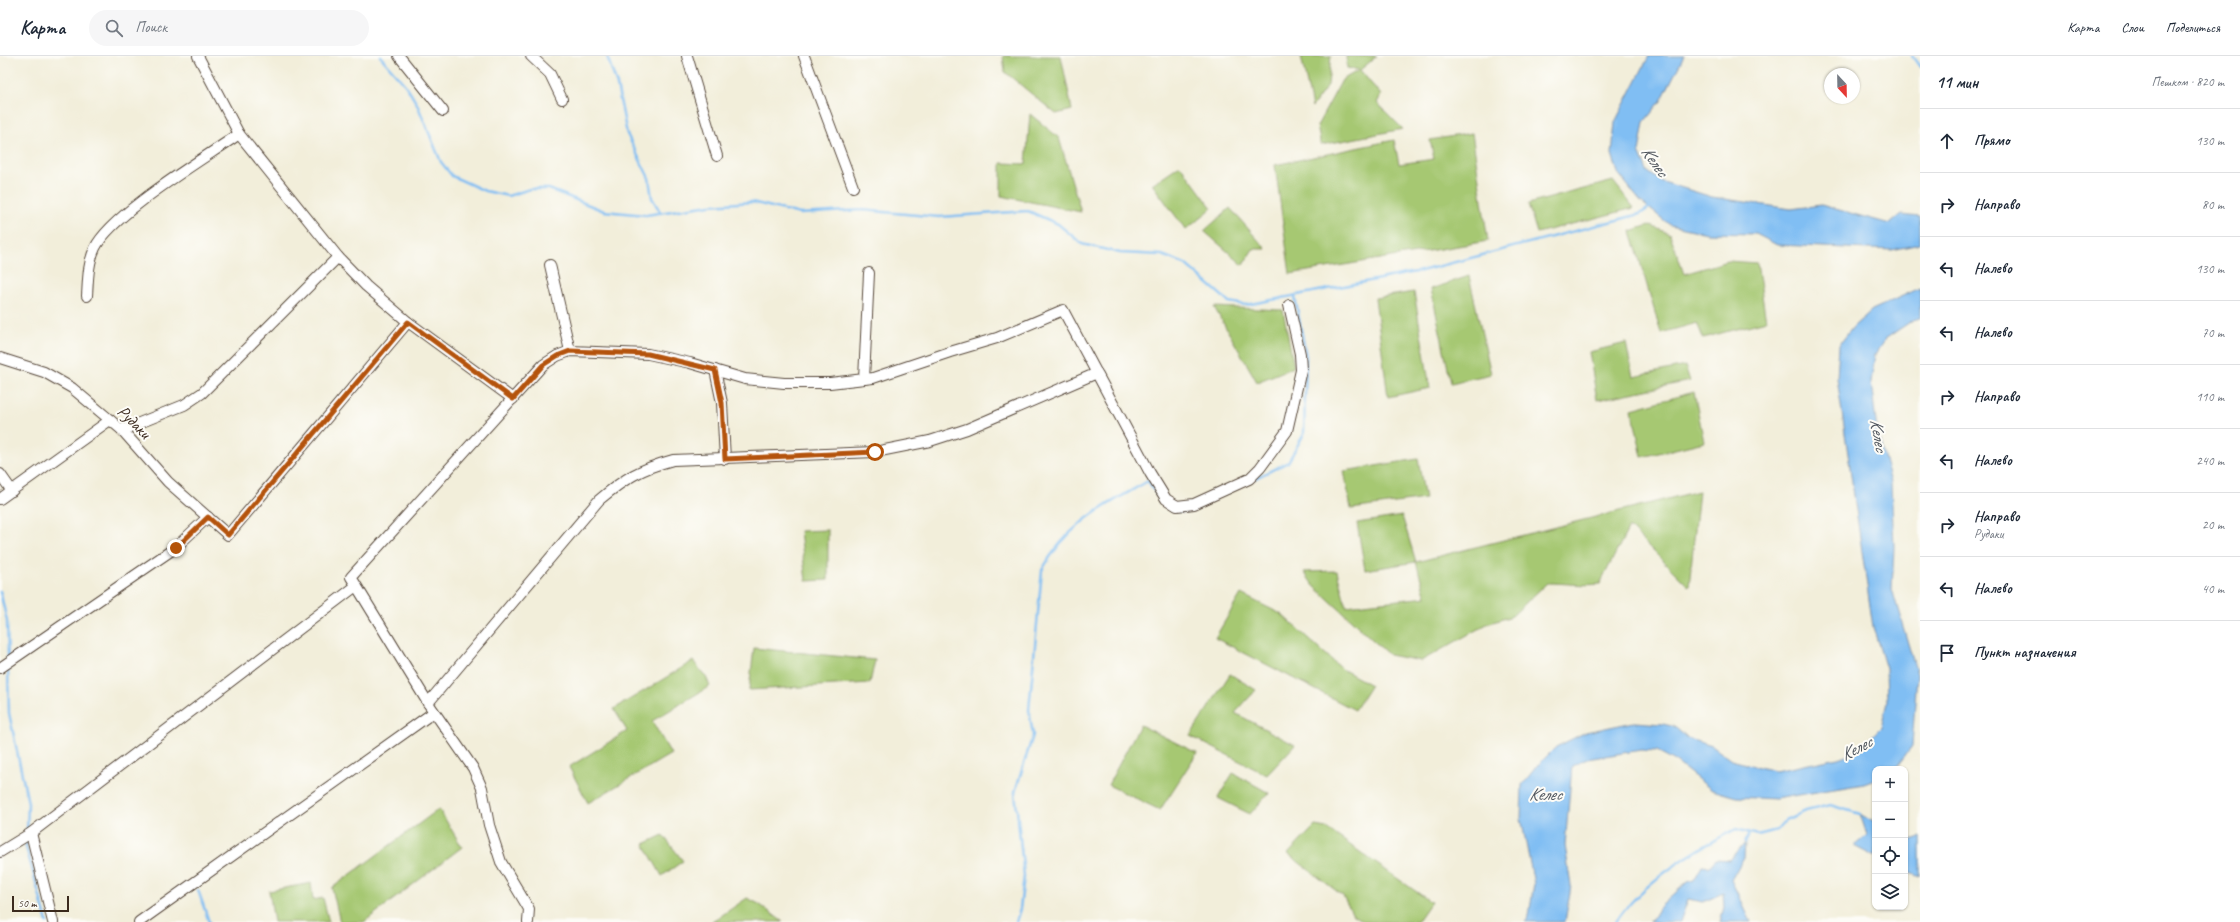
<!DOCTYPE html>
<html lang="ru">
<meta charset="utf-8">
<style>
:root{--surface:#fff;--page:#f6f6f7;--text:#1f2937;--muted:#747a83;--line:#e0e1e3}
body{margin:0;font-family:Caveat,sans-serif;background:var(--page);color:var(--text)}
.controls{position:absolute;right:12px;bottom:12px;display:grid;overflow:hidden;border-radius:8px;box-shadow:0 1px 3px #0004}
.controls button{width:36px;height:36px;display:grid;place-items:center;padding:0;border:0;border-bottom:1px solid var(--line);background:var(--surface);color:var(--text);font:20px sans-serif}
.compass{position:absolute;left:1824px;top:12px;width:36px;height:36px;border-radius:50%;background:var(--surface);box-shadow:0 1px 3px #0004;rotate:158deg}
.scale{position:absolute;left:12px;bottom:10px;width:57px;box-sizing:border-box;padding-left:4px;border:2px solid #3b2a1e;border-top:0;font-size:11px;line-height:14px;white-space:nowrap;color:#3b2a1e;-webkit-text-stroke:3px #fdfcf7;paint-order:stroke}
.stop{position:absolute;width:12px;height:12px;margin:-9px;border:3px solid #b45309;border-radius:50%;background:#fff}
.stop.end{background:#b45309;border-color:#fff;box-shadow:0 1px 4px #0008}
.list{margin:0;padding:0;list-style:none}
h2{display:flex;justify-content:space-between;align-items:center;height:52px;margin:0;padding:0 16px;font-size:17px}
h2 small{font-size:13px;font-weight:400;color:var(--muted)}
.list li{display:grid;grid-template-columns:26px 1fr auto;gap:12px;align-items:center;box-sizing:border-box;height:64px;padding:0 16px;border-top:1px solid var(--line)}
.list b{display:block;font-size:15px;white-space:nowrap}
.list p{margin:0;font-size:13px;white-space:nowrap;color:var(--muted)}
.list em{font-size:13px;font-style:normal;color:var(--muted)}
.icon{flex:none;width:22px;height:22px;fill:none;stroke:currentColor;stroke-width:2;stroke-linecap:round;stroke-linejoin:round}
.map{position:relative;flex:none;width:1920px;height:866px;overflow:hidden}
header{display:flex;align-items:center;gap:24px;box-sizing:border-box;height:56px;padding:0 20px;background:var(--surface);border-bottom:1px solid var(--line)}
header strong{font-size:19px}
nav{display:flex;gap:22px;margin-inline-start:auto;font-size:14px}
.search{width:280px;height:36px;background:var(--page);display:flex;align-items:center;gap:10px;box-sizing:border-box;padding:0 14px;border-radius:22px;color:var(--muted);font-size:15px}
main{display:flex}
aside{flex:1;background:var(--surface)}
.map>svg:first-child{display:block}
.green{fill:#a6c872;stroke:#707948}
.water{fill:#80bef3;stroke:#5e7488}
.lines{fill:none;stroke-linecap:round;stroke-linejoin:round}
.stream{stroke:#80bef3;stroke-width:2.5}
.minor-casing{stroke:#56473a;stroke-width:12}
.minor{stroke:#fff;stroke-width:10}
.route{stroke:#b45309;stroke-width:5}
.labels{text-anchor:middle;dominant-baseline:central;stroke-width:4;stroke-linejoin:round;paint-order:stroke}
.street-label{font-size:17px;fill:#3b2a1e;stroke:#fdfcf7}
.water-label{font-size:18px;font-style:italic;fill:#50565e;stroke:#fdfcf7}
</style>
<header>
<strong>Карта</strong>
<div class="search"><svg class="icon" aria-label="search" viewBox="0 0 24 24"><circle cx="10" cy="10" r="6"/><path d="M15 15l6 6"/></svg>Поиск</div>
<nav><a>Карта</a><a>Слои</a><a>Поделиться</a></nav>
</header>
<main>
<div class="map">
<svg width="1920" height="866" viewBox="0 0 1920 866">
<rect width="100%" height="100%" fill="#fdfcf7"/>
<filter id="ink" filterUnits="userSpaceOnUse"><feTurbulence type="fractalNoise" baseFrequency=".025" numOctaves="2"/><feDisplacementMap in="SourceGraphic" scale="8" xChannelSelector="R" yChannelSelector="G"/><feConvolveMatrix kernelMatrix="1 2 1 2 8 2 1 2 1" color-interpolation-filters="sRGB"/></filter>
<filter id="wash" filterUnits="userSpaceOnUse"><feTurbulence type="fractalNoise" baseFrequency=".012" numOctaves="4" result="noise"/><feDisplacementMap in="SourceGraphic" scale="16" xChannelSelector="R" yChannelSelector="G"/><feGaussianBlur stdDeviation="0.9" result="paint"/><feColorMatrix in="noise" values="0 0 0 0 0 0 0 0 0 0 0 0 0 0 0 0 0 1.4 0 .05"/><feComposite in="paint" operator="in"/></filter>
<g filter="url(#wash)">
<rect width="100%" height="100%" fill="#f2eeda"/>
<g class="green">
<path d="M1003 0H1061L1072 54 1056 58 1005 16Z"/>
<path d="M1301 0H1331L1328 29 1312 51Z"/>
<path d="M1346 0H1377L1360 14 1381 39 1377 47 1403 73 1321 89 1317 70 1342 24 1359 14 1347 12Z"/>
<path d="M1030 58 1059 82 1081 156 1001 140V107L1026 108Z"/>
<path d="M1472 77 1488 185 1290 218 1275 109 1394 84 1399 108 1434 103 1430 84Z"/>
<path d="M1180 109 1212 152 1186 174 1152 128Z"/>
<path d="M1613 125 1634 152 1537 177 1528 148Z"/>
<path d="M1230 152 1266 193H1253L1243 209 1204 175Z"/>
<path d="M1649 169 1670 178 1684 218 1728 205 1757 207 1766 265 1703 282 1697 267 1661 277 1631 175Z"/>
<path d="M1469 220 1491 318 1451 327 1431 233Z"/>
<path d="M1414 236 1430 332 1388 341 1375 242Z"/>
<path d="M1214 251 1283 254 1294 311 1257 326Z"/>
<path d="M1626 287 1633 321 1685 310 1690 325 1597 344 1589 296Z"/>
<path d="M1694 336 1704 386 1642 401 1632 353Z"/>
<path d="M1418 403 1425 443 1351 453 1344 415Z"/>
<path d="M1699 435 1689 531 1629 471 1600 528C1582 530 1565 527 1547 527L1512 560 1487 568 1421 605 1389 599 1313 529 1304 516 1337 515 1346 550 1426 541 1416 506 1365 514 1357 467 1402 460 1416 506Z"/>
<path d="M828 474V524L806 525 800 475Z"/>
<path d="M1241 538 1281 558 1342 613 1371 629 1355 654 1215 582Z"/>
<path d="M754 592 875 604 870 627 749 634Z"/>
<path d="M693 605 706 621 710 630 652 665 671 698 588 747 569 711 627 675 614 653Z"/>
<path d="M1230 618 1256 634 1235 657 1295 689 1267 719 1190 680Z"/>
<path d="M1140 669 1197 697 1160 754 1108 729Z"/>
<path d="M1233 717 1269 737 1250 758 1218 742Z"/>
<path d="M439 753 462 791 364 866H340L332 832Z"/>
<path d="M1315 770 1326 772 1431 846 1417 866H1364L1353 859 1343 840 1288 798Z"/>
<path d="M663 779 683 805 662 820 644 788Z"/>
<path d="M311 827 313 844 323 842 329 866H274L269 835Z"/>
<path d="M747 842 759 848 783 866H712Z"/>
</g>
<g class="water">
<path d="M1649 0H1684L1661 45 1644 66 1639 96 1647 115 1660 125 1712 141 1791 153 1821 149 1890 168 1901 159 1920 161V188L1892 194 1777 189 1756 178 1707 177 1670 169 1640 145 1618 117 1612 98 1615 66Z"/>
<path d="M1920 232V262L1913 264 1885 283 1875 298 1871 326 1877 374 1891 427 1894 491 1892 533 1917 618 1912 690 1895 713H1875V724L1864 728 1775 743 1736 741 1712 734 1672 703 1657 695 1641 694 1587 703 1572 710 1565 789 1571 830 1565 866H1525L1529 859 1534 828 1521 762 1522 729 1536 711 1556 691 1586 676 1634 666 1663 668 1676 671 1689 683 1712 690 1731 704 1775 715 1838 702 1857 695 1881 671 1887 646 1886 613 1873 571 1837 322 1839 289 1853 271 1872 254Z"/>
<path d="M1860 758 1875 767V801L1854 790 1867 779Z"/>
<path d="M1920 780V821L1905 815V785Z"/>
<path d="M1745 787 1744 801 1731 824 1751 866H1720L1724 851 1723 837 1703 846 1688 843 1680 866H1650L1658 853 1687 826 1694 824 1702 810 1709 811 1716 803 1730 804Z"/>
</g>
<g class="lines">
<g class="stream">
<path d="M380 0 406 30 417 48 441 106 452 120 485 135 508 140 530 133H549L604 155 646 159 710 149 752 146 800 158 862 154 939 161 1028 155 1058 168 1082 188 1120 197 1162 199 1185 208 1229 246 1246 249 1421 215 1640 158 1652 150"/>
<path d="M607 0 617 29 627 78 649 122 652 142 661 157"/>
<path d="M1912 0 1920 11"/>
<path d="M1256 422 1288 406 1304 378 1306 300 1295 241"/>
<path d="M0 535 7 565 8 604"/>
<path d="M8 611 9 657 28 747 27 776"/>
<path d="M26 783V791L47 866"/>
<path d="M1745 787 1750 777"/>
<path d="M198 834 209 866"/>
<path d="M1016 866 1020 853 1024 820 1015 736 1033 679 1029 654 1042 514C1068 467 1103 451 1148 425 1162 446 1172 465 1200 451"/>
<path d="M1616 866C1640 828 1696 793 1736 773L1758 779 1777 774 1786 764 1806 755 1830 749 1860 758"/>
</g>
</g>
</g>
<g filter="url(#ink)">
<g class="lines">
<defs>
<g id="minor">
<path d="M198 0 239 78 338 201 366 230 408 266 513 343"/>
<path d="M399 0 443 55"/>
<path d="M531 0 550 18 562 43"/>
<path d="M687 0 717 100"/>
<path d="M804 0 853 131"/>
<path d="M550 209 570 295"/>
<path d="M87 240C88 224 88 207 95 192 111 158 205 102 239 78"/>
<path d="M0 302 44 316 72 332 122 374 168 426 228 479 408 266"/>
<path d="M715 314 722 347 725 403"/>
<path d="M864 323 869 217"/>
<path d="M122 374 184 349 202 337 338 201"/>
<path d="M0 418 12 435"/>
<path d="M0 443 110 364"/>
<path d="M0 612 175 492 208 461"/>
<path d="M428 647 599 444C625 422 640 413 673 404L875 396 930 385 967 373 1097 317"/>
<path d="M31 777 53 866"/>
<path d="M0 796 31 777 356 530"/>
<path d="M139 866 434 656"/>
<path d="M528 866 529 853 501 806 489 769 482 732 473 712 428 647 351 521 543 309 557 300 570 295 648 298 690 307 745 323 784 327H830L873 322 950 296 997 282 1063 254 1150 417 1166 443 1177 450 1194 448 1249 423 1260 412 1287 375 1301 314 1300 298 1289 249"/>
</g>
</defs>
<use href="#minor" class="minor-casing"/>
<use href="#minor" class="minor"/>
</g>
</g>
<g class="lines" filter="url(#ink)">
<path class="route" d="M176 492 208 461 228 479 408 266 513 343 543 309 557 300 570 295 648 298 715 314 722 347 725 403 875 396"/>
</g>
<g class="labels">
<g class="street-label">
<text transform="translate(134 366) rotate(45)">Рудаки</text>
</g>
<g class="water-label">
<text transform="translate(1655 105) rotate(55)">Келес</text>
<text transform="translate(1879 379) rotate(80)">Келес</text>
<text transform="translate(1856 692) rotate(-28)">Келес</text>
<text x="1545" y="738">Келес</text>
</g>
</g>
</svg>
<div class="controls">
<button>+</button>
<button>−</button>
<button><svg class="icon" aria-label="locate" viewBox="0 0 24 24"><circle cx="12" cy="12" r="6"/><path d="M12 2v4M12 18v4M2 12h4M18 12h4"/></svg></button>
<button><svg class="icon" aria-label="layers" viewBox="0 0 24 24"><path d="M12 4l9 5-9 5-9-5zM3 14l9 5 9-5"/></svg></button>
</div>
<svg class="compass" viewBox="-18 -18 36 36"><path d="M0-13l5 13h-10z" fill="#e53935"/><path d="M0 13l5-13h-10z" fill="#747a83"/></svg>
<div class="scale">50 m</div>
<div class="stop" style="left:875px;top:396px"></div>
<div class="stop end" style="left:176px;top:492px"></div>
</div>
<aside>
<h2>11 мин<small>Пешком · 820 m</small></h2>
<ul class="list">
<li><svg class="icon" aria-label="ahead" viewBox="0 0 24 24"><path d="M12 20V5M6 11l6-6 6 6"/></svg><div><b>Прямо</b></div><em>130 m</em></li>
<li><svg class="icon" aria-label="right" viewBox="0 0 24 24"><path d="M7 20v-9h11M14 6l5 5-5 5"/></svg><div><b>Направо</b></div><em>80 m</em></li>
<li><svg class="icon" aria-label="left" viewBox="0 0 24 24"><path d="M17 20v-9H6M10 6l-5 5 5 5"/></svg><div><b>Налево</b></div><em>130 m</em></li>
<li><svg class="icon" aria-label="left" viewBox="0 0 24 24"><path d="M17 20v-9H6M10 6l-5 5 5 5"/></svg><div><b>Налево</b></div><em>70 m</em></li>
<li><svg class="icon" aria-label="right" viewBox="0 0 24 24"><path d="M7 20v-9h11M14 6l5 5-5 5"/></svg><div><b>Направо</b></div><em>110 m</em></li>
<li><svg class="icon" aria-label="left" viewBox="0 0 24 24"><path d="M17 20v-9H6M10 6l-5 5 5 5"/></svg><div><b>Налево</b></div><em>240 m</em></li>
<li><svg class="icon" aria-label="right" viewBox="0 0 24 24"><path d="M7 20v-9h11M14 6l5 5-5 5"/></svg><div><b>Направо</b><p>Рудаки</p></div><em>20 m</em></li>
<li><svg class="icon" aria-label="left" viewBox="0 0 24 24"><path d="M17 20v-9H6M10 6l-5 5 5 5"/></svg><div><b>Налево</b></div><em>40 m</em></li>
<li><svg class="icon" aria-label="arrive" viewBox="0 0 24 24"><path d="M6 21V4h12l-3 4 3 4H6"/></svg><div><b>Пункт назначения</b></div></li>
</ul>
</aside>
</main>
